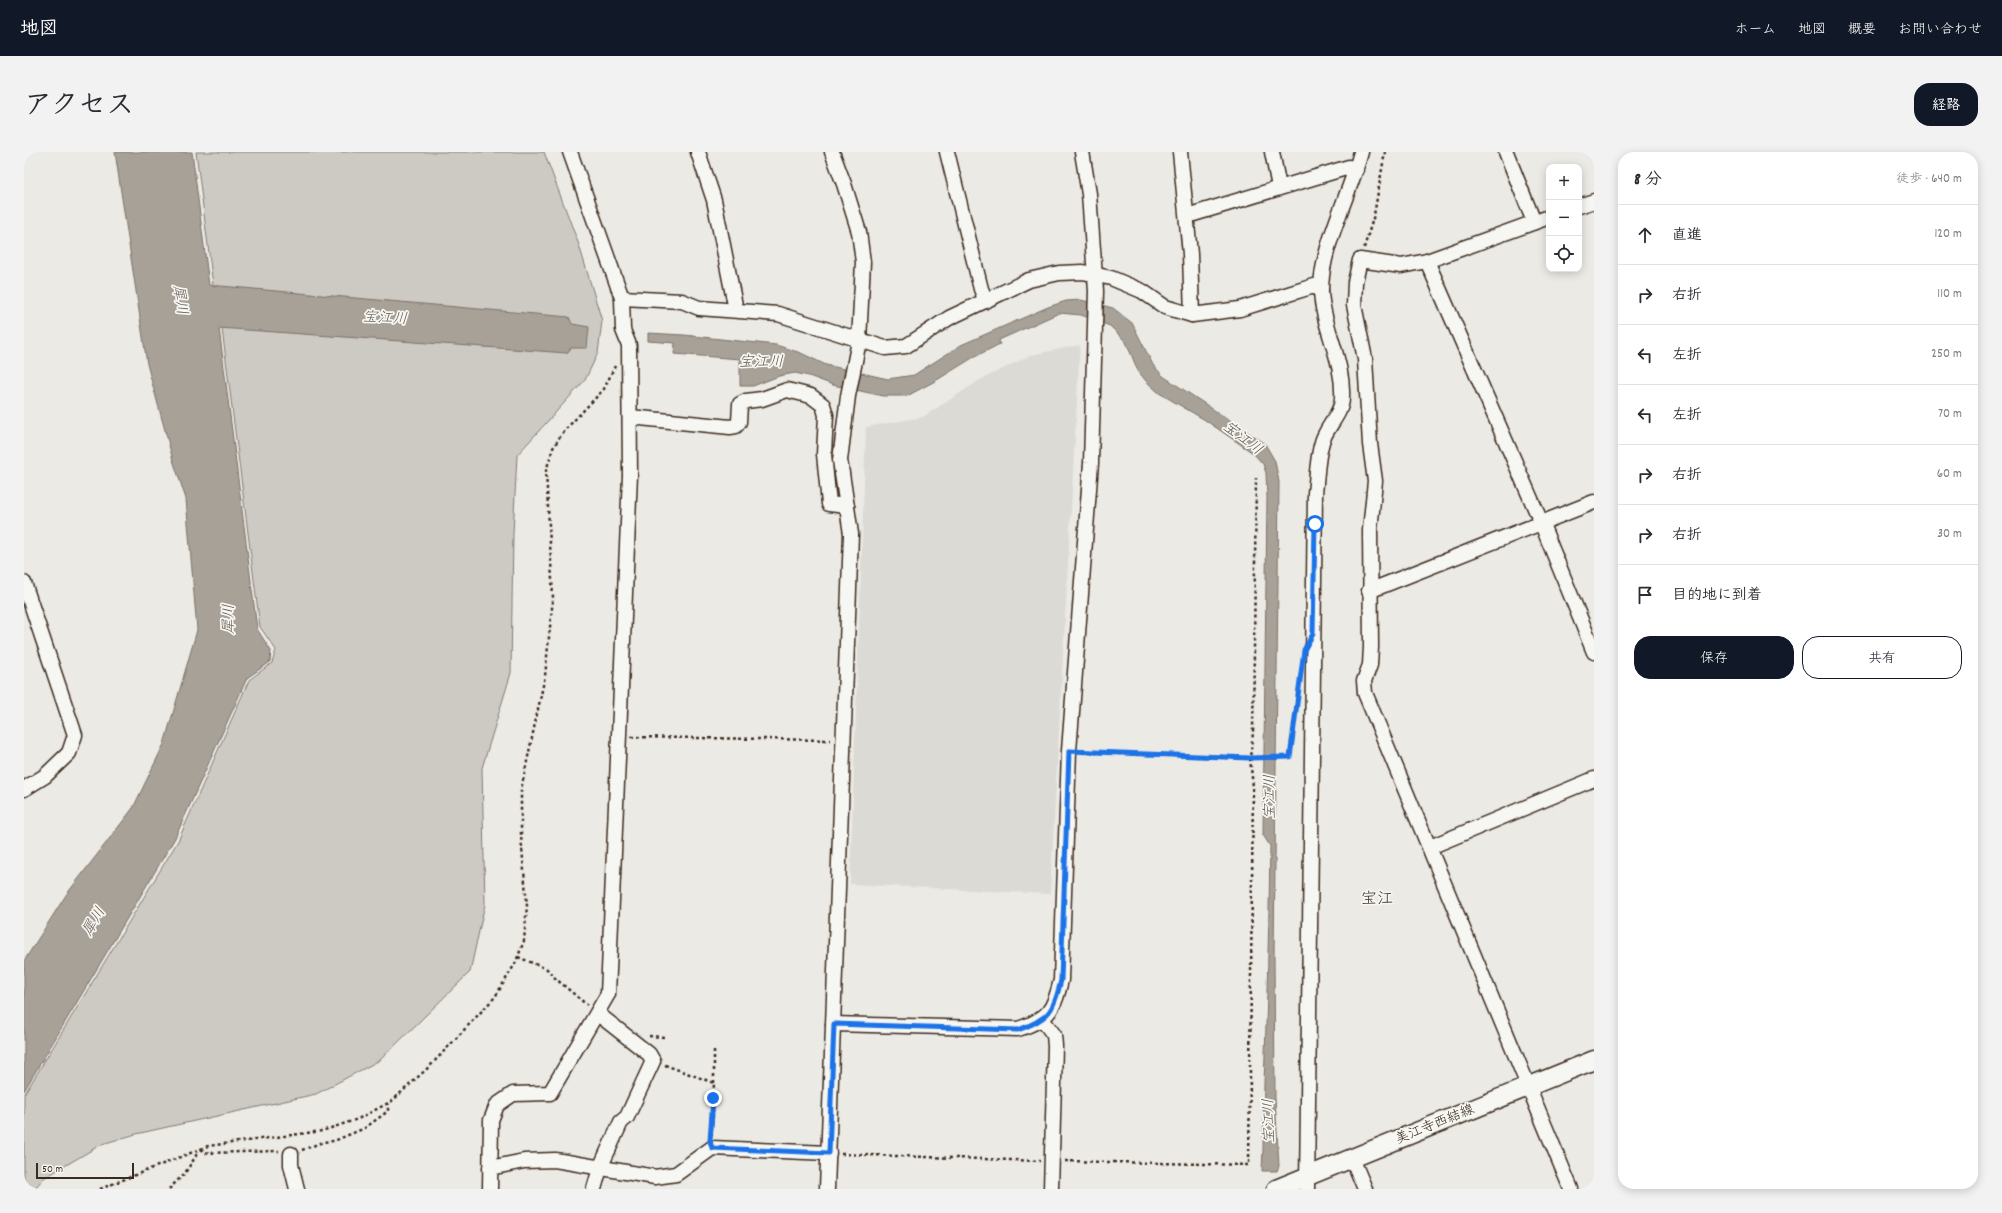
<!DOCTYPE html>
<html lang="ja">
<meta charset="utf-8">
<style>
:root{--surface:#fff;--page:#f2f2f3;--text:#2b2b33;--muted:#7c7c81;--line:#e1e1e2;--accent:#111827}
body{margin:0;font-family:Dekko,"Klee One",sans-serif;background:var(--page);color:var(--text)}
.controls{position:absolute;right:12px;top:12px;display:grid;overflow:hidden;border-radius:8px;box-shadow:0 2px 10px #0003}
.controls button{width:36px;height:36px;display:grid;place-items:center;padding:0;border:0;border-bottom:1px solid var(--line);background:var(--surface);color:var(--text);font:20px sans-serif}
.scale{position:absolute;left:12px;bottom:10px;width:98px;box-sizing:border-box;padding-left:4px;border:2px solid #3b2a1e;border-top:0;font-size:11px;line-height:14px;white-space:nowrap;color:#3b2a1e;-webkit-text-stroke:3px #f6f6f2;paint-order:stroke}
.stop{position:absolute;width:12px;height:12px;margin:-9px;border:3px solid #1a73e8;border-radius:50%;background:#fff}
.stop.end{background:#1a73e8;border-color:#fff;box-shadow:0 1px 4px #0008}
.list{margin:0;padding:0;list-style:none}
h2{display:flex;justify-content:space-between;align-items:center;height:52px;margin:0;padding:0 16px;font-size:17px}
h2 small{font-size:13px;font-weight:400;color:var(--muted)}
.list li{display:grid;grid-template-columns:26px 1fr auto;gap:12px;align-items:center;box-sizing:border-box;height:60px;padding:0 16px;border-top:1px solid var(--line)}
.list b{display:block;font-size:15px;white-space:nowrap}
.list em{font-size:13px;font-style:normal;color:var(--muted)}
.actions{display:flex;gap:8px;padding:12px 16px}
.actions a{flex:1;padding:9px 0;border:1px solid var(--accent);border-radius:16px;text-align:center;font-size:14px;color:var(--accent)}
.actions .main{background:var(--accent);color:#fff}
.icon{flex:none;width:22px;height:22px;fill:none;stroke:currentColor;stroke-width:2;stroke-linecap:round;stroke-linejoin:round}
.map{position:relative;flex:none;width:1570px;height:1037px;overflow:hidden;border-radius:16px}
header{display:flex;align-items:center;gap:24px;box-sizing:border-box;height:56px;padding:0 20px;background:var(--accent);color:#fff}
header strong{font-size:19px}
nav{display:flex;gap:22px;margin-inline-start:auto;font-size:14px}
.intro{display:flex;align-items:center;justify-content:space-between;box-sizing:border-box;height:96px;padding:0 24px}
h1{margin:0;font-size:28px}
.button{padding:10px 18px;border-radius:16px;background:var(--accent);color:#fff;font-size:14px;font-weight:700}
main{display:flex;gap:24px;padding:0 24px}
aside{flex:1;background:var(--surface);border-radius:16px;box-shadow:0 2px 10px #0003}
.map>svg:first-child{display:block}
.built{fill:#dcdad4}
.green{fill:#cdcac4;stroke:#847a71}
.water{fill:#a8a198;stroke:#7c7167}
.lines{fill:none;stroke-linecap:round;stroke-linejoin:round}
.minor-casing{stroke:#3b2a1e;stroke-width:17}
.major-casing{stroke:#3b2a1e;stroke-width:21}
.path{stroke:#3b2a1e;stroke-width:2.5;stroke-dasharray:3 3;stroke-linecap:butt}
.minor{stroke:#f6f6f2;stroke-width:14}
.major{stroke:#f6f6f2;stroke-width:18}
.route{stroke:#1a73e8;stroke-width:5}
.labels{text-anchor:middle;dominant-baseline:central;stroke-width:3.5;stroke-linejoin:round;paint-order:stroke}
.street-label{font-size:14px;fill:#3b2a1e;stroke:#f6f6f2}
.water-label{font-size:15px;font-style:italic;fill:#615449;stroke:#f6f6f2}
.quarter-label{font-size:16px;fill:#3b2a1e;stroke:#f6f6f2}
</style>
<header>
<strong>地図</strong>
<nav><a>ホーム</a><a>地図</a><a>概要</a><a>お問い合わせ</a></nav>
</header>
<div class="intro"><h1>アクセス</h1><a class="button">経路</a></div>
<main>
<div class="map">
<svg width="1570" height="1037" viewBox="0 0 1570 1037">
<rect width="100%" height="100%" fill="#ebeae5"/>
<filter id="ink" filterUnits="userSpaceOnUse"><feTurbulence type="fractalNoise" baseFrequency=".025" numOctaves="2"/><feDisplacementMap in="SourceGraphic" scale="8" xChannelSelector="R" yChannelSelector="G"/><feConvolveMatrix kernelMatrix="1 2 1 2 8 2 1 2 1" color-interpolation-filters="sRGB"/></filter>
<g filter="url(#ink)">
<path class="built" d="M1056 193 1026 742 826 732 842 275 899 265 956 228 1007 203Z"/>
<path class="green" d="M172 0H520L555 93 578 169 574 201 561 228 493 303 489 382 487 521 458 616 461 752 446 820 356 908 292 942 112 982 78 992 20 1026 10 1037H0V943L154 689 225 528 248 511 252 498 236 475 198 177 189 133Z"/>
<g class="water">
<path d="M91 0H168L185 133 545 165 548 172 565 175 563 196H547L543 201 195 176 233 477 247 499 246 510 223 526 151 686 0 939V809L42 743 109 656 140 592 173 478 162 347 149 308 123 212Z"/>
<path d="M1057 148 1089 156 1108 171 1129 213 1139 224 1241 292 1251 309 1255 330 1250 806 1251 946 1255 1014 1253 1019H1238C1240 990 1239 960 1240 931 1243 852 1245 773 1246 694L1239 683 1243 345 1242 321 1239 312 1229 301 1181 268 1135 241 1122 229 1114 219 1102 190 1086 174 1057 163 1035 161 975 188 976 192 950 205 913 228 883 244H859L809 233 785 224 771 221 755 224 729 234H716V207L650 202 651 191 624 189V181L660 183 752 193 777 201 802 213 864 227 890 223 937 193 1024 155 1042 149Z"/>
</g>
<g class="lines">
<defs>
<g id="minor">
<path d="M674 0 690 48 712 158"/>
<path d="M923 0 957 137 962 149"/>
<path d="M1156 0 1166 102 1168 163"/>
<path d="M1248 0 1255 35"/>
<path d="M1482 0 1510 70"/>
<path d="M1555 54 1570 49"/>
<path d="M1163 64 1325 15 1332 18"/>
<path d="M1525 65 1403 109 1377 114 1336 108 1331 130 1330 153 1341 207 1346 292 1351 329 1346 378 1347 495 1346 513 1340 529 1341 541 1547 1037"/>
<path d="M1403 109 1517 370 1570 500"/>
<path d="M598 146 658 149 675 156 754 162 861 196 882 194 925 166 1005 128 1035 121 1059 120 1087 126 1118 139 1141 155 1168 163 1216 157 1290 134 1297 139"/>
<path d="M606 265 706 275 712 274 715 270 716 252 722 249 738 247 763 238 787 244 799 253 802 263 800 302 805 352 823 354"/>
<path d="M0 431 51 583 45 601 21 624 0 637"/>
<path d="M1345 439 1570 350"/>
<path d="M1406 695 1570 627"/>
<path d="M1018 867 1030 883 1031 894 1027 1037"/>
<path d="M809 872 994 877C1025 867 1030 858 1037 828L1045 599 1067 311 1072 139 1065 42 1058 0"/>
<path d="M267 1002V1013L273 1037"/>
<path d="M1328 1006 1341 1037"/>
<path d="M466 1016 500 1009 531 1008 631 1025 652 1022 688 996 805 1001"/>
<path d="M466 1037 467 968 473 953 489 942 526 941 584 842 606 323 605 193 599 178 598 146 546 0"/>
<path d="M570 1037 576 1016 597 970 603 965 629 909 625 902 574 862"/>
<path d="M803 1037 827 382 816 308 824 244 835 189 839 110 835 80 820 32 808 0"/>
<path d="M1283 1037 1291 341C1293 325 1293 306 1298 290 1302 275 1318 262 1318 246 1320 208 1299 177 1297 140 1296 97 1326 42 1337 0"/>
</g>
<path id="major" d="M1252 1037 1570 908"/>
</defs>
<use href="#minor" class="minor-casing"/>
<use href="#major" class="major-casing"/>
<g class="path">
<path d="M1340 96 1350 63 1361 0"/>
<path d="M607 585 806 588"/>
<path d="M1058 600 1226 606 1266 605 1274 539"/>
<path d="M494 805 523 817 532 827 563 853"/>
<path d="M625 884 640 885"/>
<path d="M641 913 690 931 687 983"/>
<path d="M690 931V895"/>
<path d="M177 997 182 1001 255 999"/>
<path d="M278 998 299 990 310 989 341 976 364 959V952"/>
<path d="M817 1002 1016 1009"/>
<path d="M1041 1009 1225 1013 1229 635 1226 606 1229 581 1232 326"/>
<path d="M76 1037 184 994 298 979 334 967 368 949 407 913 471 845 491 812 500 789 503 754 497 684V638L521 524 529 446 522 319 529 296 540 279 580 237 591 214"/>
<path d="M145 1037 161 1021 172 1004V999"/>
</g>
<use href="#minor" class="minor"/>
<use href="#major" class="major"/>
</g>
</g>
<g class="lines" filter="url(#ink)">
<path class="route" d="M689 946 686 989 688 996 805 1001 810 872 994 878C1025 867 1030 859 1037 828L1045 599 1226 606 1266 605 1280 498 1289 482 1291 372"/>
</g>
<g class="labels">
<g class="street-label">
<text transform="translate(1411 973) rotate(-22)">美江寺西結線</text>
</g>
<g class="water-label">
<text transform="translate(155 148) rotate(81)">犀川</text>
<text transform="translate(361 167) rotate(3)">宝江川</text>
<text x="737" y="211">宝江川</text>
<text transform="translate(1218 287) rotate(37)">宝江川</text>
<text transform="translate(206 467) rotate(-90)">犀川</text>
<text transform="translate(1247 645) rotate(-90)">宝江川</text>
<text transform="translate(71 770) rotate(-59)">犀川</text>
<text transform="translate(1246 969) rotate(-91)">宝江川</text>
</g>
<g class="quarter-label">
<text x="1353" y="747">宝江</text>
</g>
</g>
</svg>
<div class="controls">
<button>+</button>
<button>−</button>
<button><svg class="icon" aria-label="locate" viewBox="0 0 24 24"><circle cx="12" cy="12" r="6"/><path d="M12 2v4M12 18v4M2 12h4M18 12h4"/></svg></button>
</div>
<div class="scale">50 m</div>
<div class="stop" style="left:1291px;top:372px"></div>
<div class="stop end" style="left:689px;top:946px"></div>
</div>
<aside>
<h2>8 分<small>徒歩 · 640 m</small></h2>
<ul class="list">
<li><svg class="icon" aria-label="ahead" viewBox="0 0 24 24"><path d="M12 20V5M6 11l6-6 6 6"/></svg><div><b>直進</b></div><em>120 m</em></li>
<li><svg class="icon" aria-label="right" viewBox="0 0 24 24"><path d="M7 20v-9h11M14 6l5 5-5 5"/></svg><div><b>右折</b></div><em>110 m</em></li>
<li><svg class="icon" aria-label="left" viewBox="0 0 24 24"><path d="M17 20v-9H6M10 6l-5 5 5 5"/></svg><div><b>左折</b></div><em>250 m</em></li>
<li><svg class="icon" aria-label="left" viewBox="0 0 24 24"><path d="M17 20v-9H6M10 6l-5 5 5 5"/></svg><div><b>左折</b></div><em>70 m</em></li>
<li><svg class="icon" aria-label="right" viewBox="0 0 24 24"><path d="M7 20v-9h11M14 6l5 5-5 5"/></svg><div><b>右折</b></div><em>60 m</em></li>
<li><svg class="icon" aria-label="right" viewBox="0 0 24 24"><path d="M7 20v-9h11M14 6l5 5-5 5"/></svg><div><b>右折</b></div><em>30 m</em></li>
<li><svg class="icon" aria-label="arrive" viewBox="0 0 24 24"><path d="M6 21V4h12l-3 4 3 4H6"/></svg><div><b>目的地に到着</b></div></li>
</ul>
<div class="actions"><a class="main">保存</a><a>共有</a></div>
</aside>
</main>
